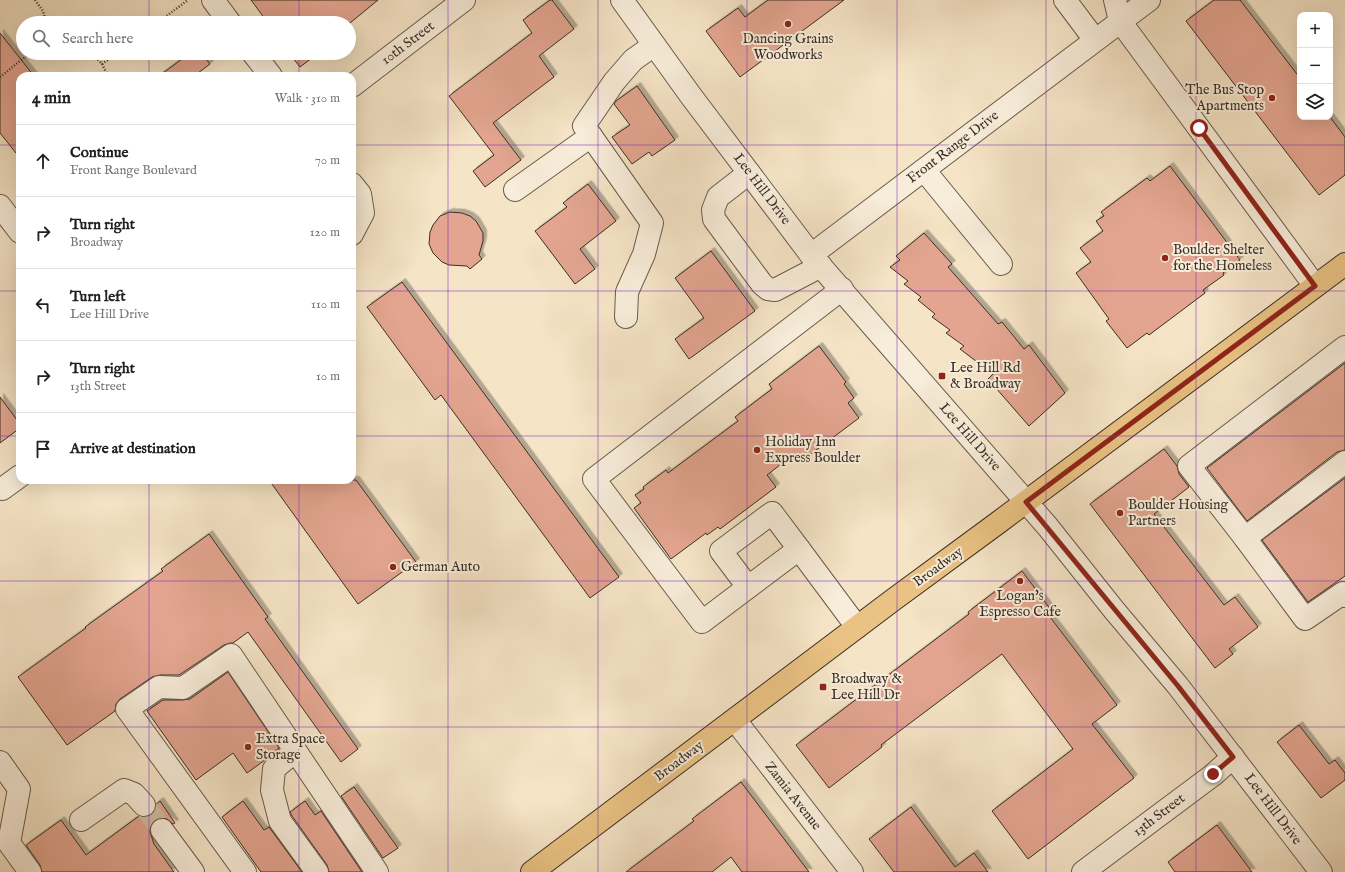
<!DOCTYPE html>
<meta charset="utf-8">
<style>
:root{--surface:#fff;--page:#f2f2f2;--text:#202124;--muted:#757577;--line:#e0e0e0}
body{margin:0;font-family:"IM FELL English",serif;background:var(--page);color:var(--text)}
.controls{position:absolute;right:12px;top:12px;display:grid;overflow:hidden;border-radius:8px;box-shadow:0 4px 16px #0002}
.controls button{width:36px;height:36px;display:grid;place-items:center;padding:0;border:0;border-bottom:1px solid var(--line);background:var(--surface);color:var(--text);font:20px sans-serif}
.stop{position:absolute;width:12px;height:12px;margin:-9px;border:3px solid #8f2418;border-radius:50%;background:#fff}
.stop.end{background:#8f2418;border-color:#fff;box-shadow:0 1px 4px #0008}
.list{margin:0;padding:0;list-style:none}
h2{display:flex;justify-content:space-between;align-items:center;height:52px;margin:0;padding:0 16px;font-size:17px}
h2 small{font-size:13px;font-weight:400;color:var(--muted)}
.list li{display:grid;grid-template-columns:26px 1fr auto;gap:12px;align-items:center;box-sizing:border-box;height:72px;padding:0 16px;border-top:1px solid var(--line)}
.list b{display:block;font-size:15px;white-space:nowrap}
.list p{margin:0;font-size:13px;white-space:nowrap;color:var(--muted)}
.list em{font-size:13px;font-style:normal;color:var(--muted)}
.icon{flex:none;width:22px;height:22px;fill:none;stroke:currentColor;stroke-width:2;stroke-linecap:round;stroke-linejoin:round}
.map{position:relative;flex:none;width:1345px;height:872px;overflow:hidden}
.search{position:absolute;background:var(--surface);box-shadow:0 4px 16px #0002;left:16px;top:16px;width:340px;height:44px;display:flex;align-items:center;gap:10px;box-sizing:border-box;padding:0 14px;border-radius:22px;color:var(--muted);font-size:15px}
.panel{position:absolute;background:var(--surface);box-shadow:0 4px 16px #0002;left:16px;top:72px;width:340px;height:412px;border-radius:12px}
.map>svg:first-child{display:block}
.building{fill:#e3a590;stroke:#3a2f25;filter:url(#shadow)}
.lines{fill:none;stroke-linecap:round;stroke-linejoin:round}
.minor-tunnel{stroke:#d0c0a6;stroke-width:22;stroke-dasharray:22 11;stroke-linecap:butt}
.minor-casing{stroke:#695c4d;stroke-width:24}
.major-casing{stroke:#3a2f25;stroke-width:24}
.path{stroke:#3a2f25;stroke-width:2.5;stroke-dasharray:1 2;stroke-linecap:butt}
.minor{stroke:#f8edda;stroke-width:22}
.major{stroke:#eac283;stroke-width:22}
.route{stroke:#8f2418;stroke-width:5}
.grid{fill:none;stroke:#7b2cbf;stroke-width:1;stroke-opacity:0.55}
.poi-dot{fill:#8f2418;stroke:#f8edda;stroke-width:1.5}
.labels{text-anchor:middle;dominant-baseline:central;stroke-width:4;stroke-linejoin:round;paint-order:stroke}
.poi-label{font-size:14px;fill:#3a2f25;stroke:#f8edda;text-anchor:start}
.street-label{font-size:14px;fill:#3a2f25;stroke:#f8edda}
</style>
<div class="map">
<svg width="1345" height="872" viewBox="0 0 1345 872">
<defs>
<filter id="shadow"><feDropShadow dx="3.5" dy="-3.5" stdDeviation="0" flood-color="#0004"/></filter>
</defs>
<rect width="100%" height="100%" fill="#f5e4c6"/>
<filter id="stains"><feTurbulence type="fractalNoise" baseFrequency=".005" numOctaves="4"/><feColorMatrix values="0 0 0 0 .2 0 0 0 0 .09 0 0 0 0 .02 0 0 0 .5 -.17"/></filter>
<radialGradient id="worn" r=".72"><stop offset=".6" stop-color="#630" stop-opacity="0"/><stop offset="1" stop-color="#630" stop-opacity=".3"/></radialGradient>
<g class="building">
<path d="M251 0H378L350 23H268Z"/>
<path d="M550 0H552L574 29 539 56 554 77 493 123 521 160 485 187 473 171 494 155 449 96 532 33 523 20Z"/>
<path d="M768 0H844L740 77 706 31 738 8 745 17Z"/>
<path d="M1214 0H1240L1300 78V117H1330L1345 137V175L1319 195 1186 21Z"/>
<path d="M0 33 34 76H20V158L0 133Z"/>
<path d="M190 53H201L210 64 194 76H159Z"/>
<path d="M289 53H315L316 55 300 67Z"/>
<path d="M637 86 675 140 652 156 649 152 632 164 612 137 630 125 614 104 616 101Z"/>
<path d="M1170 166 1240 260 1223 273 1224 275 1203 290 1205 293 1149 335 1147 333 1127 348 1106 321 1109 319 1076 273 1091 262 1080 248 1103 231 1096 221 1104 216 1101 212 1147 178 1150 181Z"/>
<path d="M588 184 616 221 580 249 595 269 575 284 535 231 567 207 563 203Z"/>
<path d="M450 212 462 213 470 216 476 221 483 233V241L479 255 482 259 470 269 467 266 449 265 442 262 433 253 429 244 430 232 433 225 440 216Z"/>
<path d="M924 233 952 264 948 267 998 324 1002 322 1024 349 1029 345 1065 393 1029 426 988 379 993 374 960 349 964 346 946 333 950 330 932 317 935 314 918 300 921 297 904 284 908 281 890 267 900 260 896 256Z"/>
<path d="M711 251 755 311 689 359 675 339 704 318 675 278Z"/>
<path d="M402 282 619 577 590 598 441 395 435 400 367 307Z"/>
<path d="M819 346 846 382 844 384 854 398 848 403 859 418 799 463 793 455 767 475 776 487 720 529 718 527 707 535 706 533 671 559 634 508 641 503 635 495 644 489 643 487 666 470 668 473 738 421 735 417 772 389 769 384Z"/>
<path d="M1345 363V450L1337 452 1247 521 1207 468Z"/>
<path d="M0 397 20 424V428L0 443Z"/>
<path d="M1164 449 1177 466 1179 474 1189 487 1154 514 1224 605 1235 597 1258 627 1229 649 1233 654 1215 668 1090 504Z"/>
<path d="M1345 478V576L1308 602 1262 540Z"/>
<path d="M269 480H356L416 562 358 604Z"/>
<path d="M209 534 268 617 265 619 358 749 341 762 248 632 233 643H230L224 645 179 675H160L152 677 120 699 116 704 115 711 67 745 18 677 86 628 85 627 163 571 161 569Z"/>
<path d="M1022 571 1054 614 1050 617 1117 705 1092 724 1134 778 1028 859 992 811 1073 749 1002 654 881 745 882 747 829 788 796 745 969 614 968 612Z"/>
<path d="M228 672 279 748 265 760 247 773 233 753 196 780 147 711 163 700H182L190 699Z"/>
<path d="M1299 725 1329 764 1335 760 1345 773V780L1321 798 1277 742Z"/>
<path d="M741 782 809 872H742L731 857 712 872H626L694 821 692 819Z"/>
<path d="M354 787 398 848 383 858 341 796Z"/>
<path d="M160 801 175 823 173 824 167 819 160 818 154 820 151 825 150 832 154 844 174 872H42L40 865 26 845 61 820 86 855 139 816 146 817 152 814 156 809V804Z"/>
<path d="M243 801 264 830 269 827 302 872H261L222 817Z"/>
<path d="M305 801 315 815 321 811 362 872H329L327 865 292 816 290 812Z"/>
<path d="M911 807 955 867 974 853 988 872H894L869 839Z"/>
<path d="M1217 825 1252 872H1175L1168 862Z"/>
</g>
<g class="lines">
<path class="minor-tunnel" d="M144 805 162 830"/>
<defs>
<g id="minor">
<path d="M213 0 230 23"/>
<path d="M622 0 691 96 811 255 1048 527 1114 610 1178 686 1321 872"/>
<path d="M1065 0 1095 40"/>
<path d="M1115 0 1120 21 1315 286"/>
<path d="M253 53 271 76"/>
<path d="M352 86 464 0"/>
<path d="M924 170 1001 264"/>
<path d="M749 173 718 197 713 210 714 219 762 284 768 289 775 290 821 266"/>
<path d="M352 184 360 194 363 213 352 234"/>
<path d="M515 190 591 136"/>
<path d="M0 206 20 232"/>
<path d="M811 255 1149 0"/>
<path d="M842 289 594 479 702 622 799 549 857 627"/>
<path d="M626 317 627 292 644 254 652 223 584 126 614 82 633 60 654 45"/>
<path d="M1345 347 1189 466 1245 538 1345 462"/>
<path d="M2 489 20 476"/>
<path d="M1245 538 1305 619 1343 593 1345 596"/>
<path d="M748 587 721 551 772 513 799 549"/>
<path d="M735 720 852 872"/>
<path d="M295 751 274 769 272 790 280 821 317 872"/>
<path d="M0 762 19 789 9 843 30 872"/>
<path d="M81 820 124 790 134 794 144 805"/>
<path d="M162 830 193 872"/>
<path d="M245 872 127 709 159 687 183 688 231 655 377 872"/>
<path d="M1083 872 1213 775 1233 757"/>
</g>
<path id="major" d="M532 872 893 600 999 522 1345 264"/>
</defs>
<use href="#minor" class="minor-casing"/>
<use href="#major" class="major-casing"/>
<g class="path">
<path d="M35 0 43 11 46 23"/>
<path d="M157 23 188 0"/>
<path d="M92 53 102 64 108 76"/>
<path d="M102 64 117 53"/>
<path d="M0 77 30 53"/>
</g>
<use href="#minor" class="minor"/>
<use href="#major" class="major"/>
</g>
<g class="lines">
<path class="route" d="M1199 128 1315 286 1026 502 1178 686 1233 757 1213 774"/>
</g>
<path class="grid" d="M149 0V23M299 0V23M448 0V872M598 0V872M747 0V872M897 0V872M1046 0V872M1196 0V872M149 53V76M299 53V76M0 145H20M352 145H1345M0 291H20M352 291H1345M0 436H20M352 436H1345M149 480V872M299 480V872M0 581H1345M0 727H1345"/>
<g class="poi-dot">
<circle cx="788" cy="24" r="4"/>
<circle cx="1272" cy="98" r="4"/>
<circle cx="1165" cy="258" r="4"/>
<rect x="938" y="372" width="8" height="8" rx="2"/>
<circle cx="757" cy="450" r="4"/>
<circle cx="1120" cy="513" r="4"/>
<circle cx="393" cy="567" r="4"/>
<circle cx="1020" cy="581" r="4"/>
<rect x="819" y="683" width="8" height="8" rx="2"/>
<circle cx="248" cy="747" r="4"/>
</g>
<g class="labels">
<g class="poi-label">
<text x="788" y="39" text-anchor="middle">Dancing Grains<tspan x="788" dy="16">Woodworks</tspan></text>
<text x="1264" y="90" text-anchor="end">The Bus Stop<tspan x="1264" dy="16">Apartments</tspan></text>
<text x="1173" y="250">Boulder Shelter<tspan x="1173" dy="16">for the Homeless</tspan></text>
<text x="950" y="368">Lee Hill Rd<tspan x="950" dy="16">&amp; Broadway</tspan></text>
<text x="765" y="442">Holiday Inn<tspan x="765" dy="16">Express Boulder</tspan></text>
<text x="1128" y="505">Boulder Housing<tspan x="1128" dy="16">Partners</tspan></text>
<text x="401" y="567">German Auto</text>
<text x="1020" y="596" text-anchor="middle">Logan's<tspan x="1020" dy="16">Espresso Cafe</tspan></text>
<text x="831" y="679">Broadway &amp;<tspan x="831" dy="16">Lee Hill Dr</tspan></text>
<text x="256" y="739">Extra Space<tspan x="256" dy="16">Storage</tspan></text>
</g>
<g class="street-label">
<text transform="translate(408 43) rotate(-37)">10th Street</text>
<text transform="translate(953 147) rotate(-37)">Front Range Drive</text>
<text transform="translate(762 189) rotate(53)">Lee Hill Drive</text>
<text transform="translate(970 437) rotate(49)">Lee Hill Drive</text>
<text transform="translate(938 567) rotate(-36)">Broadway</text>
<text transform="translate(679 761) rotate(-37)">Broadway</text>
<text transform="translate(793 796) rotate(52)">Zamia Avenue</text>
<text transform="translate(1273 809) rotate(53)">Lee Hill Drive</text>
<text transform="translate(1159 815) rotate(-37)">13th Street</text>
</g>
</g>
<rect width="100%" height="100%" filter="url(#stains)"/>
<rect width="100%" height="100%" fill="url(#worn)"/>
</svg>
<div class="controls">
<button>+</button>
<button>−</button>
<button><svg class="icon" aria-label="layers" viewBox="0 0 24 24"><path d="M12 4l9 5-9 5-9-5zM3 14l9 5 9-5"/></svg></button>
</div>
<div class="stop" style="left:1199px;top:128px"></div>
<div class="stop end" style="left:1213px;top:774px"></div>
<div class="search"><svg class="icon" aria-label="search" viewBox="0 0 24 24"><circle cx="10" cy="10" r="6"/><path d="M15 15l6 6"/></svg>Search here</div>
<section class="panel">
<h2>4 min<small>Walk · 310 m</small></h2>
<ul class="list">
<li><svg class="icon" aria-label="ahead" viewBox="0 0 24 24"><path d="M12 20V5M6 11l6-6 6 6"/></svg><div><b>Continue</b><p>Front Range Boulevard</p></div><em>70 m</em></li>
<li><svg class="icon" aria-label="right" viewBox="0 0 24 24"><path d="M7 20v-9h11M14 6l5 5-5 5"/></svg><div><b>Turn right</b><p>Broadway</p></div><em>120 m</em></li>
<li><svg class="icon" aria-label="left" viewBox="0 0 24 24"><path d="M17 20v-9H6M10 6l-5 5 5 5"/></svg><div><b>Turn left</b><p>Lee Hill Drive</p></div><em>110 m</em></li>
<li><svg class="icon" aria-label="right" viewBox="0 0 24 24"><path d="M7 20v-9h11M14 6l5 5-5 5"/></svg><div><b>Turn right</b><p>13th Street</p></div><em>10 m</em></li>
<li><svg class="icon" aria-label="arrive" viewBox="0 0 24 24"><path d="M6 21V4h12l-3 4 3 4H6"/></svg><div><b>Arrive at destination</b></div></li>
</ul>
</section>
</div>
